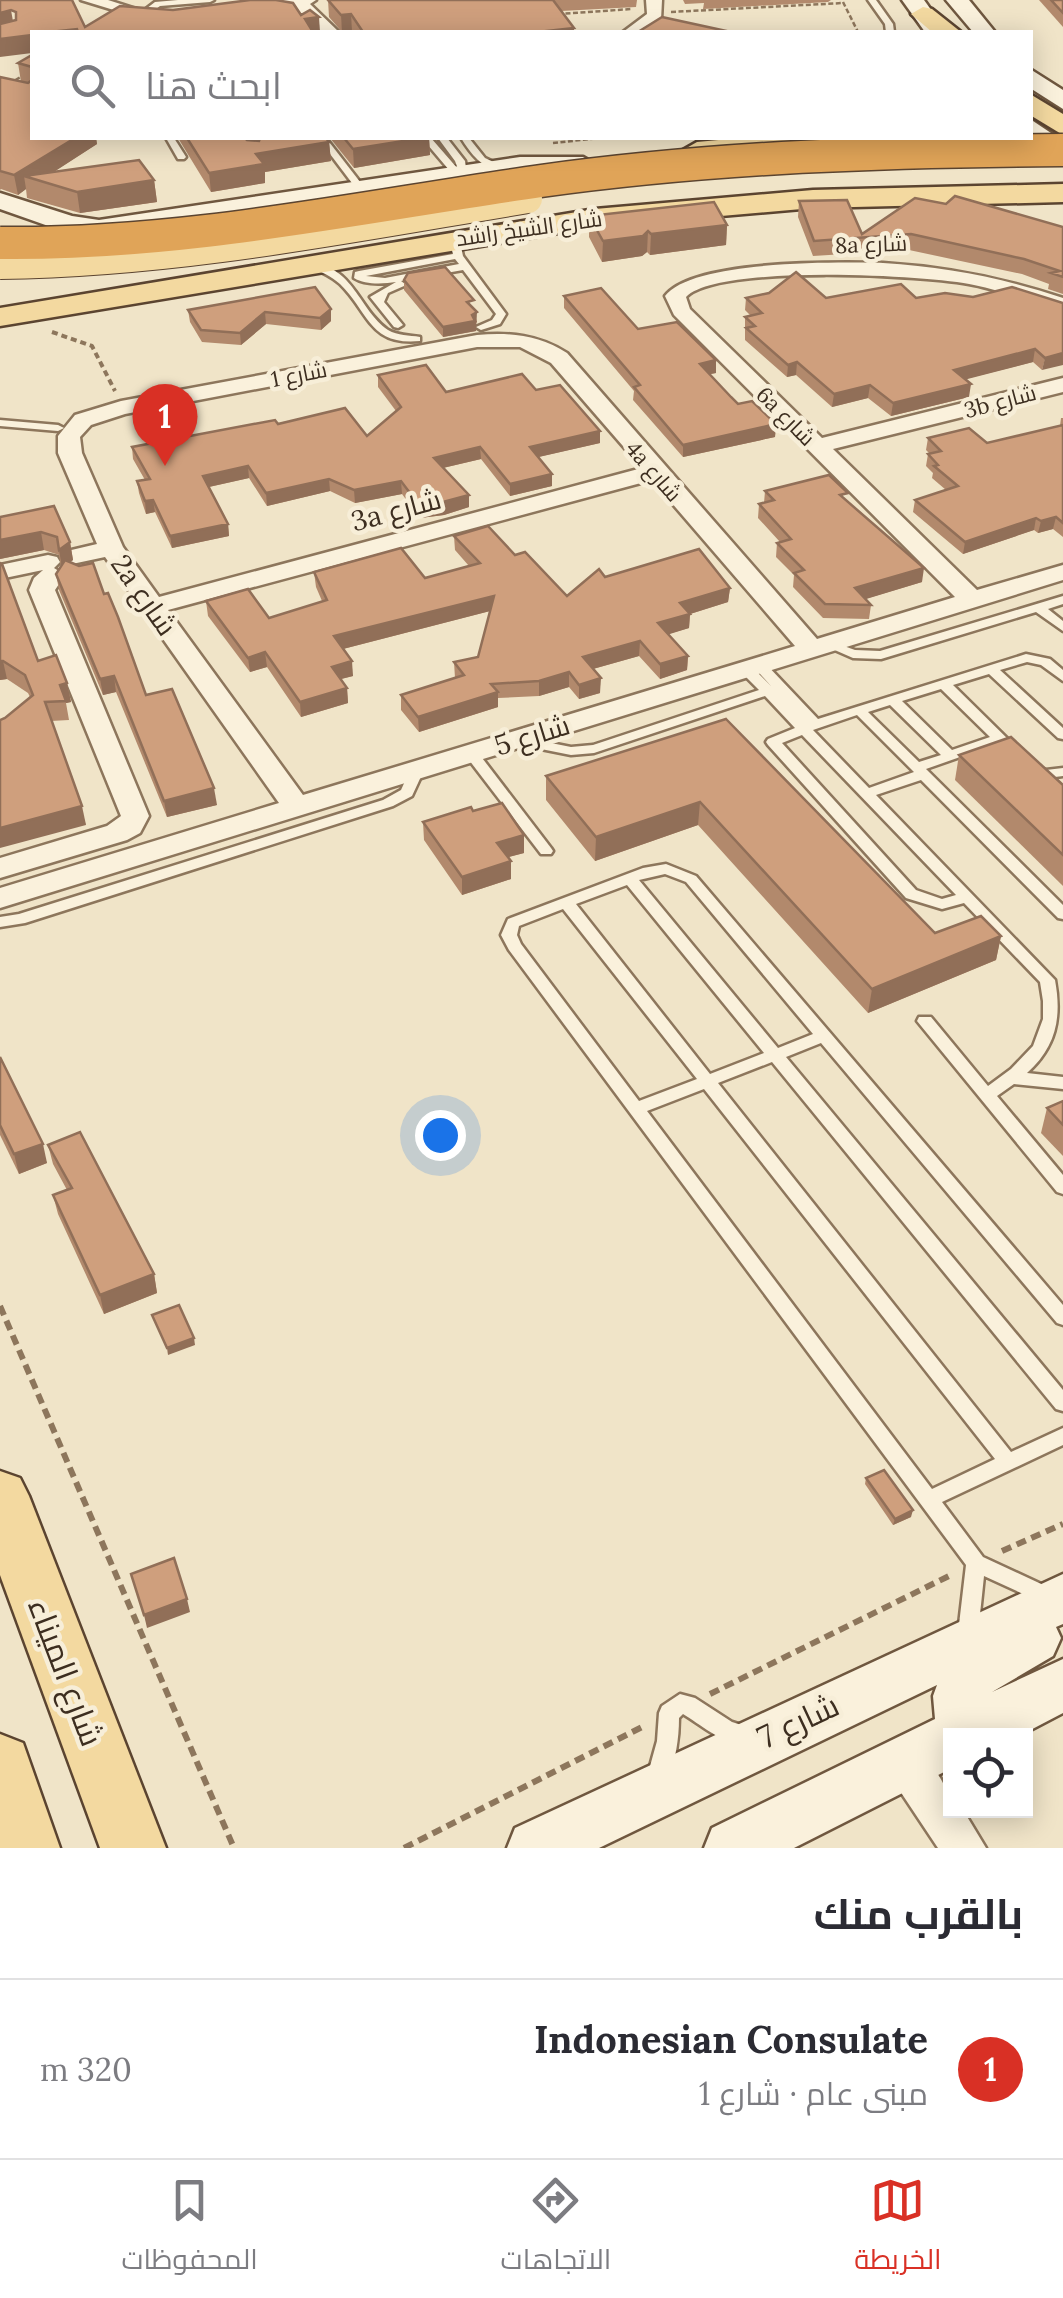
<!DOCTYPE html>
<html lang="ar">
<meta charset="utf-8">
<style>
:root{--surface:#fff;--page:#f2f2f3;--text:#2b2b33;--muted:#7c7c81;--line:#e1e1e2;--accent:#d93025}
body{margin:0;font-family:Lora,Cairo,serif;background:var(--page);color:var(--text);direction:rtl}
.controls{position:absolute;right:30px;bottom:30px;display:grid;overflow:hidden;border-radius:0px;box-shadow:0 5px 25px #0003}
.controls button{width:90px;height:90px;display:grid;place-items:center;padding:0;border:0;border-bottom:2px solid var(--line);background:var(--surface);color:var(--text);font:50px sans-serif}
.you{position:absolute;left:440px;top:1135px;width:35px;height:35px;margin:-25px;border:8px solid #fff;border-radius:50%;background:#1a73e8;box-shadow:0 0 0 15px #1a73e833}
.badge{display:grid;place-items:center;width:65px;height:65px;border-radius:50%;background:var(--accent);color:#fff;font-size:32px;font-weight:700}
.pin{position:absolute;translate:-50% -82px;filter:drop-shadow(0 2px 5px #0008)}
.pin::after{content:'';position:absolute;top:52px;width:35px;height:30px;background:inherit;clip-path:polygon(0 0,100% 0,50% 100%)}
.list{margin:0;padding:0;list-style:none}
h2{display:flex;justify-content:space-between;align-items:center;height:130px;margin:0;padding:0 40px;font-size:42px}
h2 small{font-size:32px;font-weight:400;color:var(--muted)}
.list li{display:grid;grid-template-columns:65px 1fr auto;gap:30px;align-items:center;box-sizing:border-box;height:180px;padding:0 40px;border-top:2px solid var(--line)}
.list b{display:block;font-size:38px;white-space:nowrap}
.list p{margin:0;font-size:32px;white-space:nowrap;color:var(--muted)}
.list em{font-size:32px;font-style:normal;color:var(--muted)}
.icon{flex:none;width:55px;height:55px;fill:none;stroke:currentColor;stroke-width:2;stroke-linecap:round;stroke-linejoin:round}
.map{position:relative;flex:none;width:1063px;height:1848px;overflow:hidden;direction:ltr}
.search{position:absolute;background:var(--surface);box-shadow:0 5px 25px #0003;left:30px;right:30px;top:30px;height:110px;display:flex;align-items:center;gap:25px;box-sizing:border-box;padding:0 35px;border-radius:0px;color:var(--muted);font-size:38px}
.sheet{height:310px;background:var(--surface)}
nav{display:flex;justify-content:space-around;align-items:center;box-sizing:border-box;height:140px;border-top:2px solid var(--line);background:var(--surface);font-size:28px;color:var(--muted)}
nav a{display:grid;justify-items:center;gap:5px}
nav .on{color:var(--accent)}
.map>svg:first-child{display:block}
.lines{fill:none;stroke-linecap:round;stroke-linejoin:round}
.lane-casing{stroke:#8d765c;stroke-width:5}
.street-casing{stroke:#8d765c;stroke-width:5}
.secondary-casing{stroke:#6f573f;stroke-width:5}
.primary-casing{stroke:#5b4430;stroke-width:5}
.path-far2{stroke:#8d765c;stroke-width:2.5;stroke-dasharray:5 2.5;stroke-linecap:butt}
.path-far1{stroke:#8d765c;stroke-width:4;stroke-dasharray:6 4;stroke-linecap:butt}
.path{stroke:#8d765c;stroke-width:6;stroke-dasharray:10 6;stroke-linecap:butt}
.lane{fill:#faf1dc;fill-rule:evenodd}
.street{fill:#faf1dc;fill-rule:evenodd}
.secondary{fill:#faf1dc;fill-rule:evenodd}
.primary{fill:#f3d9a0;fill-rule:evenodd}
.primary-bridge-casing{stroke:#5b4430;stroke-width:30;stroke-linecap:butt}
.highway-bridge-casing{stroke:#5b4430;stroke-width:35;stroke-linecap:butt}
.primary-bridge{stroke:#f3d9a0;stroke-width:28}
.highway-bridge{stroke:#e0a458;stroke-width:32}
.wall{fill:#b2896c}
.shaded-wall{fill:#916f58}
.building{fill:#cf9f7d;stroke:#916f58;stroke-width:2.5}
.labels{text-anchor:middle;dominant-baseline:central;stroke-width:9;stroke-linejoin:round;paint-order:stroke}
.far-street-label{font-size:22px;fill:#3d2e20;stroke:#f7eed8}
.street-label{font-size:28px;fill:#3d2e20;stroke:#f7eed8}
.near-street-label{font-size:32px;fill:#3d2e20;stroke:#f7eed8}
</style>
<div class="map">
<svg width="1063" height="1848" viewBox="0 0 1063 1848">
<rect width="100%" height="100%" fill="#f0e4c8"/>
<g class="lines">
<defs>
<g id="lane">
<path d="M178 0H214L210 2 160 6 145 17 138 15 155 2Z"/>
<path d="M868 0H876L893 24 894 32H886L885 24Z"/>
<path d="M166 138H174L186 157 184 159H178Z"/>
<path d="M318 138H326L364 187V191H358Z"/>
<path d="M422 138H431L458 169 455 161 438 138H447L465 161 467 175 455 177Z"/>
<path d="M461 138H469L485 158 502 166V170C482 169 471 154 461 138Z"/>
<path d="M460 235 465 238 461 247 463 256 506 314 500 324 481 330 476 327 492 320 496 314 463 270 401 281 405 284 404 286 388 293 384 302 403 325 398 328 394 327 370 297 396 282C383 284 365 285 354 278L355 272 359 271 453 254 451 247 456 236ZM455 259 459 264 385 278 366 276Z"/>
<path d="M311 264C353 265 359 310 388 330 398 336 409 335 420 337V341C369 346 369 312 340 284 331 276 322 272 311 268Z"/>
<path d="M0 420 58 425 64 428 58 431 0 426Z"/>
<path d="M1063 596V604L1048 609 1063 621V631L1036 612 881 659 853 658 821 644 827 640 855 650 880 651Z"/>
<path d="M1026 654 1050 659 1063 670V681L1041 665 1027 662 1000 670 1063 728V739L1058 738 989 674 953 685 1023 754 1016 758 1011 757 997 744 926 769 1063 905V919L1058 918 921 780 876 795 1055 980C1062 1018 1056 1047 1027 1073L1063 1077V1089L1014 1084 997 1096 1063 1175V1194L1057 1192 917 1021 919 1017H931L988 1086 1011 1069 1033 1046 1043 1019V1001L1040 982 964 903 942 909 906 898 768 745 766 742 768 739 795 728 765 696 594 753 571 755 516 744 509 740 516 736 571 747 593 745 759 690 741 672 739 669 741 666H751L771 686 752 665 759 661 764 662 818 719ZM941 689 990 737 952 750 902 701ZM890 705 941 755 919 762 868 712ZM857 715 914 772 869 788 813 730ZM802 735 956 895 942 899 916 890 782 743Z"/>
<path d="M471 749 476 750 551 848 553 851 551 854H541L466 756 464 753 466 750Z"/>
<path d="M417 766 424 770 412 796 393 806 25 923 0 927V917L19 914 383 800 401 790 410 770Z"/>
<path d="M1033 766 1046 770 1063 768V776C1050 778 1036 780 1026 770Z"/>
<path d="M666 864 696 876 1063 1305V1325L1057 1323 821 1043 786 1057 1063 1390V1411L1056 1409 772 1062 718 1083 1011 1452 1063 1428V1445L942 1502 983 1557 1052 1589 1055 1595 1052 1601 1045 1604 984 1576 978 1633 975 1640 968 1642 961 1640 958 1633 966 1565 509 950 501 935 508 919 643 868ZM665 874 686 882 813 1034 778 1048 639 880ZM627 885 764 1053 710 1074 576 904ZM563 909 697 1079 639 1101 521 944 517 935 519 926ZM704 1089 995 1459 932 1489 647 1111Z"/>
<path d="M680 1694 695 1698 732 1722 751 1728 755 1735 751 1742C728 1750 702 1725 683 1714L679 1718C679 1741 675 1763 666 1784L658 1787 650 1784 647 1777 657 1741 659 1713 662 1706Z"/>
</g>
<g id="street">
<path d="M81 0H108L161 17 153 22Z"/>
<path d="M275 0H316L310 4 339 32H322L293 7 254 13 246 8Z"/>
<path d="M646 0H662L661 20 641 32H623L647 14Z"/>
<path d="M883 263C946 267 1004 278 1063 298V311C1033 304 1005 291 974 285 927 275 717 264 686 297L690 309 822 438 1063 378V392L833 449 977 590 1063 565V580L0 908V888L279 803 105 557 72 564 60 557 63 552 97 544 58 453V436L75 415 121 401 477 335C510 332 539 335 567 353L817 639 955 597 674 315 665 296C692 260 837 262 883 263ZM477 347H520L551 363 642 468 159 597 123 547 82 453 80 437 91 425 125 414ZM652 480 795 646 303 795 168 610Z"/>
<path d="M48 555 57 557 60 562 54 568 65 575 55 590 149 816 140 833 127 840 0 878V858L107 826 121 816 29 590 34 578 43 570 0 579V565Z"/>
<path d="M903 1744C927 1753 950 1784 950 1810H963L986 1848H938L882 1764 888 1750Z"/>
</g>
<g id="secondary">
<path d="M902 0H924L947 32H925Z"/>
<path d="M946 0H969L995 32H973Z"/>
<path d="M1030 69 1063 90V109L1030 88Z"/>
<path d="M1030 119 1063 141V161L1054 159 1029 138Z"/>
<path d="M520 157H583L595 164 583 171 520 173 99 236 54 228 0 209V193L72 216 99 220Z"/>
<path d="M1063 1574V1624L1056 1627 1061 1638 1053 1656 992 1692 1063 1659V1713L1019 1736H950V1769L794 1848H704L712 1828 935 1719 933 1696 937 1685 599 1848H507L515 1828Z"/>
</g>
<g id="primary">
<path d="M923 7 932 9 961 32H932L911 14Z"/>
<path d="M1030 94 1063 114V135L1030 115Z"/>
<path d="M740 138H834L820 146 697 158 683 150 697 142Z"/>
<path d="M1063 184V202L813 208 595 227 0 326V308L595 209 813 190Z"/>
<path d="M0 1471 20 1478 29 1496 166 1848H100L0 1575Z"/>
<path d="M0 1734 23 1743 60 1848H0Z"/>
</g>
</defs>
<use href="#lane" class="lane-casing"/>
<use href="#street" class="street-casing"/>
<use href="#secondary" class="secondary-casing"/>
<use href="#primary" class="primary-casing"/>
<g class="path-far2">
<path d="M843 2 858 32"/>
<path d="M671 12 843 3"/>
<path d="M558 14 632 9"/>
<path d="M9 84 32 70"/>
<path d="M553 143 600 138"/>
</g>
<path class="path-far1" d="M52 332 92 346 115 391"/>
<g class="path">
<path d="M0 1306 234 1848"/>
<path d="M1002 1551 1063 1524"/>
<path d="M710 1694 951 1575"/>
<path d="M404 1848 646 1725"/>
</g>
<use href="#lane" class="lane"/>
<use href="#street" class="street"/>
<use href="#secondary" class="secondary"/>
<use href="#primary" class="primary"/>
<defs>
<path id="primary-bridge" d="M0 265C179 263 352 228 528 199"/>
<path id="highway-bridge" d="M0 243C186 245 359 207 541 181 714 157 889 151 1063 150"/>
</defs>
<use href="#primary-bridge" class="primary-bridge-casing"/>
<use href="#highway-bridge" class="highway-bridge-casing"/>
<use href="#primary-bridge" class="primary-bridge"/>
<use href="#highway-bridge" class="highway-bridge"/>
</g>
<g class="wall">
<path d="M328 0H637L636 7 561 11 574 28V32H342L329 17Z"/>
<path d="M683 0H831L828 2 703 9 704 3 685 4Z"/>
<path d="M1039 0H1063V27Z"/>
<path d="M32 55V138H96L97 144 53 172 154 180 157 202 80 213 27 198 26 189 18 195 1 189 0 190V77L21 82 18 63Z"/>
<path d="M178 138H245L247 140H253L250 138H326L329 142 331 161 265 172V183L211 192Z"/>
<path d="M330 138H429L430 155 354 168Z"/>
<path d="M799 201 862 234 1063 227V294L1048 289 1049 284 1022 274 909 250 813 256 798 217Z"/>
<path d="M589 216 727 225 726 245 650 255 647 252 642 256 602 262 589 237Z"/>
<path d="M404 280 474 310 477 322 475 324 476 331 443 337 404 290Z"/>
<path d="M564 296 638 329 716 360V373L710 374 738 404 776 424 775 437 683 457 633 400 634 391 564 308Z"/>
<path d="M973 297 1061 302 1042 370 1033 362 965 379 969 397 891 416 868 398 832 407 796 375 787 377 745 340V317L751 316 745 310 746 298Z"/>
<path d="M331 309V321L321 330 266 324 241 345 202 342 190 322 188 310Z"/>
<path d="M378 375 446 392 536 390 600 443 538 457 552 486 510 496 481 459 443 468 469 507 444 515 420 518 402 494 355 503 330 491 267 506 249 478 209 487 228 524 229 536 172 548 155 512 146 514 139 493 137 481 145 480 133 459 132 447 278 424 367 436 396 411 378 387Z"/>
<path d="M1061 418H1063V537L1053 529 1038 533 1034 530 963 554 913 512 915 500 946 490 932 478 933 473 926 466 928 454H930L926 450 928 438 987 443 1060 426Z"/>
<path d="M765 491 847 501 922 582 865 599 871 605 869 619 823 618 793 587 794 575 776 557 777 543 780 542 758 518 759 504 764 503Z"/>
<path d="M0 517 70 542 73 560 70 562 104 594 146 695 217 805 167 817 116 692 103 695 59 590 56 574 61 566 59 555 44 550 0 559Z"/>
<path d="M454 536 515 555 567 596 605 577 730 588 728 602 690 614 689 628 668 634 688 656 687 670 660 679 639 656 593 669 600 693 579 699 569 687 539 696 498 698V707L419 732 401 710V695L455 678 454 662 478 657 490 611 343 649 353 676 341 679 347 688 348 703 301 717 267 667 250 672 208 616 206 601 269 618 322 601 316 587 314 572 425 578 469 566 455 550Z"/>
<path d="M0 563 38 661 67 683 71 702 66 703 69 720 51 721 86 825 5 718 30 697 28 693 7 679 0 680Z"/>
<path d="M726 719 935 933 1001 936 996 960 868 1013 698 825 595 861 546 800V776Z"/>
<path d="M959 755 1063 785V886L955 780Z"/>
<path d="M473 811 524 835V853L508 857 511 879 462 895 424 840 423 822Z"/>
<path d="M0 1057 47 1163 19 1174 0 1135Z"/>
<path d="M1063 1101V1156L1041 1133 1047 1108Z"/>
<path d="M48 1145 154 1274 157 1293 104 1314 58 1214 53 1195 67 1190 53 1164Z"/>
<path d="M866 1478 911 1517 893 1525 865 1484Z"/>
</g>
<g class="shaded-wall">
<path d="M11 10 14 27 0 32V13Z"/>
<path d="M351 14 352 31 342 32 341 15Z"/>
<path d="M319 17 320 32H305V19Z"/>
<path d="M574 28V32H547V31Z"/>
<path d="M32 35V53L0 57V39Z"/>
<path d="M75 138H96L97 144 40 181 24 176 26 189 18 195 14 175Z"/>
<path d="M420 138H429L430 155 354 168 353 149Z"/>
<path d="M329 142 331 161 265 172V183L211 192 209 173 256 154Z"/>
<path d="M154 180 157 202 80 213 77 192Z"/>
<path d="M727 225 726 245 650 255 651 234Z"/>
<path d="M648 231 647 252 642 256 602 262 603 241Z"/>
<path d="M331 309V321L321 330 320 318Z"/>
<path d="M265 312 266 324 241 345 240 333Z"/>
<path d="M477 312 476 331 443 337V327Z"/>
<path d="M1035 349 1033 362 952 383 954 370Z"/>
<path d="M1063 353V365L1042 370 1045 358Z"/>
<path d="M716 360V373L700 376V364Z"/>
<path d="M797 362 796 375 787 377 788 365Z"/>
<path d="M971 384 969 397 891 416 893 403Z"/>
<path d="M870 385 868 398 832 407 834 394Z"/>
<path d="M776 424 775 437 683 457V445Z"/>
<path d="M600 431V443L530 459V447Z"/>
<path d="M480 447 481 459 434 470V458Z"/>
<path d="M248 466 249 478 204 488 203 476Z"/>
<path d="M552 474V486L510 496V484Z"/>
<path d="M329 479 330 491 267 506 266 493Z"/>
<path d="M401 481 402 494 355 503 354 490Z"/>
<path d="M469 495V507L444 515 420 518 419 505Z"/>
<path d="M153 500 155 512 146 514 145 501Z"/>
<path d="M1056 517 1053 529 1038 533 1041 521Z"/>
<path d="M1036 518 1034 530 963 554 965 542Z"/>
<path d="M228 524 229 536 172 548 170 536Z"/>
<path d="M41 532 44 550 0 559V540Z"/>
<path d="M70 542 73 560 62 568 59 550Z"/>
<path d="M924 568 922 582 853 603 855 588Z"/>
<path d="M730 588 728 602 690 614 689 628 657 638 658 623 680 603Z"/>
<path d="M494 596V610L335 651 334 636Z"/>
<path d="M640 641 639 656 582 672 583 657Z"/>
<path d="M265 652 267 667 250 672 248 658Z"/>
<path d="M688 656 687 670 660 679V664Z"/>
<path d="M0 661H3L7 679 0 680Z"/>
<path d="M352 661 353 676 333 681 332 667Z"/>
<path d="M569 672V687L539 696V681Z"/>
<path d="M114 676 116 692 103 695 100 679Z"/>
<path d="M601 678 600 693 579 699V685Z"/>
<path d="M67 683 71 702 66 703 60 685Z"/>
<path d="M347 688 348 703 301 717 300 702Z"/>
<path d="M498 692V707L419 732 418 717Z"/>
<path d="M214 788 217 805 167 817 164 801Z"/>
<path d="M700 802 698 825 595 861 596 837Z"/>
<path d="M82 806 86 825 0 848V828Z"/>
<path d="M524 835V853L497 860V843Z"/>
<path d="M511 861V879L462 895V877Z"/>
<path d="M1001 936 996 960 868 1013 872 989Z"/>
<path d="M43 1144 47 1163 19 1174 14 1154Z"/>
<path d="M154 1274 157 1293 104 1314 100 1295Z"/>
<path d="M194 1338 195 1345 168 1355 167 1348Z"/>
<path d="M913 1510 911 1517 893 1525 895 1519Z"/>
<path d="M187 1599 190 1612 147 1628 144 1615Z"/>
</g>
<g class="building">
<path d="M0 0H72L85 27 120 6 173 10 250 0H276L293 3 301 15 310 10 319 17 305 19 313 32H72L78 29 50 32H32V35L0 39V24L16 20V12L11 10 0 13Z"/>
<path d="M328 0H553L574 28 547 31 548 32H363L351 14 341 15Z"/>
<path d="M1051 0H1063V13Z"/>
<path d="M662 17 731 32H638Z"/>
<path d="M32 55V74V67L18 63Z"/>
<path d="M0 77 28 83 32 80V138H75L14 175 0 171Z"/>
<path d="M187 138H245L247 140 259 141 260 138H326L329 142 256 154 264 164 209 173Z"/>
<path d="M344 138H422L353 149Z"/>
<path d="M139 160 154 180 77 192 24 176Z"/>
<path d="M955 196 1063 227V277L1051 273 1060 271 1024 259 911 234 814 241 799 201 847 200 862 234 915 198 946 204Z"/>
<path d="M714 202 727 225 651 234 648 231 643 236 603 241 589 216Z"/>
<path d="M445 267 474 300 467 302 477 312 472 315 475 321 443 327 404 280 408 273Z"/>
<path d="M796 272 826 298 901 284 916 298 945 293 973 297 1012 287 1063 303V353L1045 358 1035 349 954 370 971 384 893 403 870 385 834 394 797 362 788 365 746 328 755 326 745 317 762 313 746 298 769 293Z"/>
<path d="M315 287 331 309 320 318 265 312 240 333 201 330 188 310Z"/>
<path d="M601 288 638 329 677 322 716 360 700 364 731 397 738 404 752 401 776 424 683 445 634 387 640 385 564 296Z"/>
<path d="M426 365 446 392 522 374 536 390 560 385 600 431 530 447 552 474 510 484 480 447 434 458 469 495 443 502 419 505 401 481 354 490 329 479 266 493 248 466 203 476 228 524 170 536 153 500 145 501 137 481 150 479 132 447 275 420 278 424 345 408 367 436 401 407 378 375Z"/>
<path d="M1063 425V523L1056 517 1041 521 1036 518 965 542 915 500 958 486 934 466 938 465 928 454 941 451 928 438 969 428 987 443Z"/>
<path d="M829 475 848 493 840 495 924 568 855 588 871 605 825 604 794 573 804 570 777 543 791 539 759 504 774 500 765 491Z"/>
<path d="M54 506 70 542 59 550 57 537 41 532 0 540V517Z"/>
<path d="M488 526 515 555 525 552 567 596 599 569 605 577 699 549 730 588 680 603 690 614 658 623 688 656 660 664 640 641 583 657 601 678 579 685 569 672 539 681 491 684 498 692 418 717 401 695 464 675 454 662 478 657 494 596 334 636 352 661 332 667 347 688 300 702 265 652 248 658 206 601 248 589 269 618 327 600 314 572 401 548 425 578 480 563 454 536Z"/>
<path d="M65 560 79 566 93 563 104 594 108 593 118 617 146 695 172 689 214 788 164 801 114 676 100 679 56 574Z"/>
<path d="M0 563 2 564 38 661 56 655 67 683 60 685 66 701 45 702 82 806 0 828V720L5 718 33 695 25 675 3 661H0Z"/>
<path d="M726 719 935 933 981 916 1001 936 872 989 700 802 596 837 546 776Z"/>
<path d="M1011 737 1063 785V855L959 755Z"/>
<path d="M502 803 524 835 497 843 511 861 462 877 423 822 471 807 473 811Z"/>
<path d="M0 1057 43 1144 14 1154 0 1125Z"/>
<path d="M1063 1101V1125L1047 1108Z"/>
<path d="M80 1132 154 1274 100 1295 53 1195 72 1188 48 1145Z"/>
<path d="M179 1305 194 1338 167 1348 152 1315Z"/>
<path d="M884 1470 913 1510 895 1519 866 1478Z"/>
<path d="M174 1558 187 1599 144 1615 131 1574Z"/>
</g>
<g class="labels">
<g class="far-street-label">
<text transform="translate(529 228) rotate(-8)">شارع الشيخ راشد</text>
<text transform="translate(871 244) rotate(-2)">8a شارع</text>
<text transform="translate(299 374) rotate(-11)">شارع 1</text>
<text transform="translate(1000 401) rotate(-15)">3b شارع</text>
<text transform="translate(786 416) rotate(45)">6a شارع</text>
<text transform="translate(654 471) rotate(49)">4a شارع</text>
</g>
<g class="street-label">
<text transform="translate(396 510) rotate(-15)">3a شارع</text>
<text transform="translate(144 595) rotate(55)">2a شارع</text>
<text transform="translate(532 735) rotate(-17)">شارع 5</text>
</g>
<g class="near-street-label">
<text transform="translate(66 1672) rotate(69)">شارع الميناء</text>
<text transform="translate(798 1721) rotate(-25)">شارع 7</text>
</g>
</g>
</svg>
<div class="controls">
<button><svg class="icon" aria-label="locate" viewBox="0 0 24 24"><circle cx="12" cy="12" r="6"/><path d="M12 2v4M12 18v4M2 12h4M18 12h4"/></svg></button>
</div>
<div class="you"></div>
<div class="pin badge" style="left:165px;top:466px">1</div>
<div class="search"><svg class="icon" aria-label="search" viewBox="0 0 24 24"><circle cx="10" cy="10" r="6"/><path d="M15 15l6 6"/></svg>ابحث هنا</div>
</div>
<section class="sheet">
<h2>بالقرب منك<small></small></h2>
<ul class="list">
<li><span class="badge">1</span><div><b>Indonesian Consulate</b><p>مبنى عام · شارع 1</p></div><em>320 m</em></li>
</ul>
</section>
<nav>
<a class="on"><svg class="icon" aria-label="map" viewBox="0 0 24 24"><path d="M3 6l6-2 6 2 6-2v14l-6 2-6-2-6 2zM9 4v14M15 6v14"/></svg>الخريطة</a>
<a><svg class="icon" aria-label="directions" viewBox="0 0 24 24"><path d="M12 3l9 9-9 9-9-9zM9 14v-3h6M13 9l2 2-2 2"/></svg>الاتجاهات</a>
<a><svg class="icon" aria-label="saved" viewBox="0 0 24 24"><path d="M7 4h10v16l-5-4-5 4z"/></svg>المحفوظات</a>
</nav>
